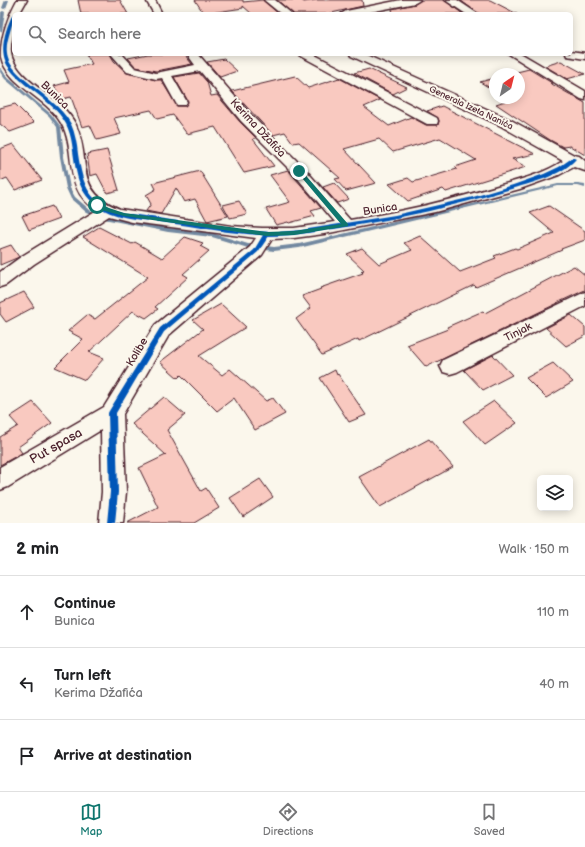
<!DOCTYPE html>
<meta charset="utf-8">
<style>
:root{--surface:#fff;--page:#f2f2f2;--text:#202124;--muted:#757577;--line:#e0e0e0;--accent:#0f766e}
body{margin:0;font-family:"Balsamiq Sans",sans-serif;background:var(--page);color:var(--text)}
.controls{position:absolute;right:12px;bottom:12px;display:grid;overflow:hidden;border-radius:6px;box-shadow:0 2px 10px #0003}
.controls button{width:36px;height:36px;display:grid;place-items:center;padding:0;border:0;border-bottom:1px solid var(--line);background:var(--surface);color:var(--text);font:20px sans-serif}
.compass{position:absolute;left:489px;top:68px;width:36px;height:36px;border-radius:50%;background:var(--surface);box-shadow:0 2px 10px #0003;rotate:35deg}
.stop{position:absolute;width:12px;height:12px;margin:-9px;border:3px solid #0f766e;border-radius:50%;background:#fff}
.stop.end{background:#0f766e;border-color:#fff;box-shadow:0 1px 4px #0008}
.list{margin:0;padding:0;list-style:none}
h2{display:flex;justify-content:space-between;align-items:center;height:52px;margin:0;padding:0 16px;font-size:17px}
h2 small{font-size:13px;font-weight:400;color:var(--muted)}
.list li{display:grid;grid-template-columns:26px 1fr auto;gap:12px;align-items:center;box-sizing:border-box;height:72px;padding:0 16px;border-top:1px solid var(--line)}
.list b{display:block;font-size:15px;white-space:nowrap}
.list p{margin:0;font-size:13px;white-space:nowrap;color:var(--muted)}
.list em{font-size:13px;font-style:normal;color:var(--muted)}
.icon{flex:none;width:22px;height:22px;fill:none;stroke:currentColor;stroke-width:2;stroke-linecap:round;stroke-linejoin:round}
.map{position:relative;flex:none;width:585px;height:523px;overflow:hidden}
.search{position:absolute;background:var(--surface);box-shadow:0 2px 10px #0003;left:12px;right:12px;top:12px;height:44px;display:flex;align-items:center;gap:10px;box-sizing:border-box;padding:0 14px;border-radius:6px;color:var(--muted);font-size:15px}
.sheet{height:268px;background:var(--surface)}
nav{display:flex;justify-content:space-around;align-items:center;box-sizing:border-box;height:56px;border-top:1px solid var(--line);background:var(--surface);font-size:11px;color:var(--muted)}
nav a{display:grid;justify-items:center;gap:2px}
nav .on{color:var(--accent)}
.map>svg:first-child{display:block}
.lines{fill:none;stroke-linecap:round;stroke-linejoin:round}
.stream{fill:#7389a1;fill-rule:evenodd}
.building{fill:#f9c9c0;stroke:#4a1f2b}
.street-casing{stroke:#4a1f2b;stroke-width:3}
.street{fill:#fbf7ec;fill-rule:evenodd}
.cycleway-casing{stroke:#fbf7ec;stroke-width:2}
.cycleway{fill:#0057b8;fill-rule:evenodd}
.route{fill:#0f766e}
.labels{text-anchor:middle;dominant-baseline:central;stroke-width:4;stroke-linejoin:round;paint-order:stroke}
.far-street-label{font-size:9px;fill:#4a1f2b;stroke:#fbf7ec}
.street-label{font-size:11px;fill:#4a1f2b;stroke:#fbf7ec}
.near-street-label{font-size:13px;fill:#4a1f2b;stroke:#fbf7ec}
</style>
<div class="map">
<svg width="585" height="523" viewBox="0 0 585 523">
<rect width="100%" height="100%" fill="#fbf7ec"/>
<filter id="ink" filterUnits="userSpaceOnUse"><feTurbulence type="fractalNoise" baseFrequency=".025" numOctaves="2"/><feDisplacementMap in="SourceGraphic" scale="8" xChannelSelector="R" yChannelSelector="G"/><feConvolveMatrix kernelMatrix="1 2 1 2 8 2 1 2 1" color-interpolation-filters="sRGB"/></filter>
<g filter="url(#ink)">
<g class="lines">
<g class="stream">
<path d="M5 0H9L6 8 4 9 2 8Z"/>
<path d="M3 11 5 12 2 31 0 32V21L1 12Z"/>
<path d="M0 68H1L7 77 51 114 61 127 64 157 70 188 75 197 90 210 105 216 168 228 212 233 248 244 274 247 299 244 558 184H578L585 185V188L578 186H558L299 248 274 251 248 248 212 237 168 232 104 219 86 212 71 199 66 188 60 157 57 127 49 116 5 79 0 72Z"/>
</g>
</g>
<g class="building">
<path d="M78 0H120L128 14H81Z"/>
<path d="M195 0H243V2L263 0 279 14H252L243 6V8L204 14Z"/>
<path d="M277 0H301L304 2 317 0H362L363 6 327 14H293Z"/>
<path d="M421 0H444L463 14H393L392 9 415 4Z"/>
<path d="M460 0H490L517 14H479Z"/>
<path d="M86 54H110L114 61 127 73 156 80H161L177 106H185L188 101 174 77 199 73 207 82 211 96 217 95 240 122 256 138 253 139 274 166 244 173 215 127 187 134 173 115 157 119 151 110 114 118 121 134 97 140 90 125 82 127 71 97 62 99 54 86 69 82 64 70 92 64Z"/>
<path d="M148 54H184L192 64 156 71 136 67 128 58Z"/>
<path d="M224 59 237 71 220 77 207 62Z"/>
<path d="M561 61 585 74 567 79 545 66Z"/>
<path d="M369 69 407 87 393 94 354 73Z"/>
<path d="M529 69 552 83H550L585 103V155L570 146 563 147 550 140 496 104 508 100 506 98H519V74H509Z"/>
<path d="M295 76 308 88 339 78 380 100 364 107 389 126 411 117 426 125H438L439 121 438 118 427 111 442 106 535 154 512 159 526 167 446 192 443 189 408 201 389 184 408 178 413 182 457 169 455 167 476 160 440 138 393 152 379 139 344 149 376 183 346 191 335 179 340 178 299 142 293 143 285 132 273 135 232 91Z"/>
<path d="M495 78V91L480 82Z"/>
<path d="M15 104 34 123 10 132 0 124V108Z"/>
<path d="M13 144 42 180 15 190 7 178 0 181V149Z"/>
<path d="M107 150 119 190 107 193 97 174 90 176 87 154Z"/>
<path d="M288 170 321 208 311 211 315 216 289 223 288 222 276 225 266 209 290 202 270 175Z"/>
<path d="M200 171 228 216 207 221 195 199 184 202 176 188 161 214 146 211 151 204 146 195 156 189 153 183Z"/>
<path d="M334 183 349 199 337 203 323 187Z"/>
<path d="M239 201 247 214 230 218 223 205Z"/>
<path d="M52 206 59 219 29 230 22 216Z"/>
<path d="M549 206 585 231V240L561 249 562 250 476 287 474 285 359 341 358 339 322 355 296 319 311 308 302 296 321 289 320 288 363 273 361 271 364 270 347 254 362 248 379 264 412 250 404 243 420 236 460 272 496 258 494 256 515 248 517 249 554 233 530 213Z"/>
<path d="M99 227 132 244 135 242 162 258 185 237 203 243 200 246 209 251 183 274 188 277 155 307 158 309 146 318 133 311 89 352 104 358 85 380 55 367 83 339 68 331 87 315 95 319 148 277 83 237Z"/>
<path d="M11 245 19 257 0 265V249Z"/>
<path d="M574 266 585 275V290L557 303H558L426 367 407 345 448 329 447 327 483 311 485 313Z"/>
<path d="M24 292 34 307 6 322 0 314V303Z"/>
<path d="M221 304 246 327 199 356 222 375 230 369 266 401 273 398 285 414 255 430 234 398 217 411 181 375 178 378 160 362 203 329 193 320Z"/>
<path d="M571 315 585 327V336L566 346 546 328Z"/>
<path d="M493 355 512 375 483 390 464 370Z"/>
<path d="M553 363 573 382 546 398 526 378Z"/>
<path d="M335 370 337 375 338 374 366 415 349 422 320 378Z"/>
<path d="M164 397 185 415 167 430 201 491 206 488 219 508 194 523H127L158 507 139 468 166 455 132 424Z"/>
<path d="M494 401 517 423 485 445 463 421Z"/>
<path d="M33 402 52 423 18 447 22 453 0 465V437L18 426 10 417Z"/>
<path d="M429 439 453 467 380 507 359 477Z"/>
<path d="M260 479 273 497 243 517 230 498Z"/>
</g>
<g class="lines">
<defs>
<g id="street">
<path d="M17 0H27L19 14H14C14 19 15 24 14 29 12 41 8 51 14 62 27 87 62 97 76 125 92 161 73 191 120 209L231 226 262 228H294L335 222 294 174 241 121 200 71 172 76 187 102 185 105H177L162 78 156 79 127 72 111 54H122L135 68 156 73 195 65 187 54H198L251 115 304 168 350 220C401 212 452 200 501 185 523 179 545 173 563 161L501 126 351 56 350 54H364L511 120 574 155 579 156 585 161V171L574 167 559 175 520 189 435 212 324 234 294 238 272 239 262 255 169 335 123 414 126 492 123 523H99L102 492 101 430 8 487 0 490V467L104 407 155 325 250 247 256 238 132 222 109 216 34 264 6 285 0 287V272L22 256 97 210C61 189 78 152 61 123 47 98 7 85 1 57 0 38 8 16 17 0Z"/>
<path d="M149 0H155L162 14H154L147 2Z"/>
<path d="M264 0H275L292 14H281Z"/>
<path d="M401 0H420L415 3 360 14H341L346 11Z"/>
<path d="M445 0H457L478 14H466Z"/>
<path d="M571 51 585 53V59L567 56 566 54H571Z"/>
<path d="M300 54H313L437 118 438 121 437 124H427L301 56Z"/>
<path d="M509 54H522L585 91V100L581 99Z"/>
<path d="M585 292V306L457 372 450 374 443 372 440 366 443 360Z"/>
</g>
</defs>
<use href="#street" class="street-casing"/>
<use href="#street" class="street"/>
<defs>
<path id="cycleway" d="M13 14H14C13 29 2 45 9 61 13 69 21 76 28 82 43 95 61 106 71 124 75 133 77 144 78 154 83 187 89 204 124 213L246 231 278 232 302 230 395 215 473 197 513 185 544 174 559 167 572 158H574L576 159C560 177 531 183 508 190 455 206 402 218 347 227 321 231 295 236 269 236L258 252 164 332 116 413 118 492 115 523H107L110 492 108 413 109 411 160 328 254 250 263 235C231 234 199 227 167 223 146 220 122 220 102 209 76 194 76 170 72 144 71 137 69 130 66 124 52 98 16 85 5 61 0 47 6 27 13 14Z"/>
</defs>
<use href="#cycleway" class="cycleway-casing"/>
<use href="#cycleway" class="cycleway"/>
</g>
</g>
<path class="route" d="M297 170H301L348 224V226L294 235 267 236 124 216 105 211 94 205 99 203 109 208 124 213 267 232 294 231 341 224 297 172Z"/>
<g class="labels">
<g class="far-street-label">
<text transform="translate(471 108) rotate(25)">Generala Izeta Nanića</text>
</g>
<g class="street-label">
<text transform="translate(55 95) rotate(44)">Bunica</text>
<text transform="translate(258 128) rotate(47)">Kerima Džafića</text>
<text transform="translate(380 209) rotate(-9)">Bunica</text>
<text transform="translate(518 332) rotate(-27)">Tinjak</text>
<text transform="translate(137 352) rotate(-59)">Kolibe</text>
</g>
<g class="near-street-label">
<text transform="translate(56 446) rotate(-30)">Put spasa</text>
</g>
</g>
</svg>
<div class="controls">
<button><svg class="icon" aria-label="layers" viewBox="0 0 24 24"><path d="M12 4l9 5-9 5-9-5zM3 14l9 5 9-5"/></svg></button>
</div>
<svg class="compass" viewBox="-18 -18 36 36"><path d="M0-13l5 13h-10z" fill="#e53935"/><path d="M0 13l5-13h-10z" fill="#757577"/></svg>
<div class="stop" style="left:97px;top:205px"></div>
<div class="stop end" style="left:299px;top:171px"></div>
<div class="search"><svg class="icon" aria-label="search" viewBox="0 0 24 24"><circle cx="10" cy="10" r="6"/><path d="M15 15l6 6"/></svg>Search here</div>
</div>
<section class="sheet">
<h2>2 min<small>Walk · 150 m</small></h2>
<ul class="list">
<li><svg class="icon" aria-label="ahead" viewBox="0 0 24 24"><path d="M12 20V5M6 11l6-6 6 6"/></svg><div><b>Continue</b><p>Bunica</p></div><em>110 m</em></li>
<li><svg class="icon" aria-label="left" viewBox="0 0 24 24"><path d="M17 20v-9H6M10 6l-5 5 5 5"/></svg><div><b>Turn left</b><p>Kerima Džafića</p></div><em>40 m</em></li>
<li><svg class="icon" aria-label="arrive" viewBox="0 0 24 24"><path d="M6 21V4h12l-3 4 3 4H6"/></svg><div><b>Arrive at destination</b></div></li>
</ul>
</section>
<nav>
<a class="on"><svg class="icon" aria-label="map" viewBox="0 0 24 24"><path d="M3 6l6-2 6 2 6-2v14l-6 2-6-2-6 2zM9 4v14M15 6v14"/></svg>Map</a>
<a><svg class="icon" aria-label="directions" viewBox="0 0 24 24"><path d="M12 3l9 9-9 9-9-9zM9 14v-3h6M13 9l2 2-2 2"/></svg>Directions</a>
<a><svg class="icon" aria-label="saved" viewBox="0 0 24 24"><path d="M7 4h10v16l-5-4-5 4z"/></svg>Saved</a>
</nav>
